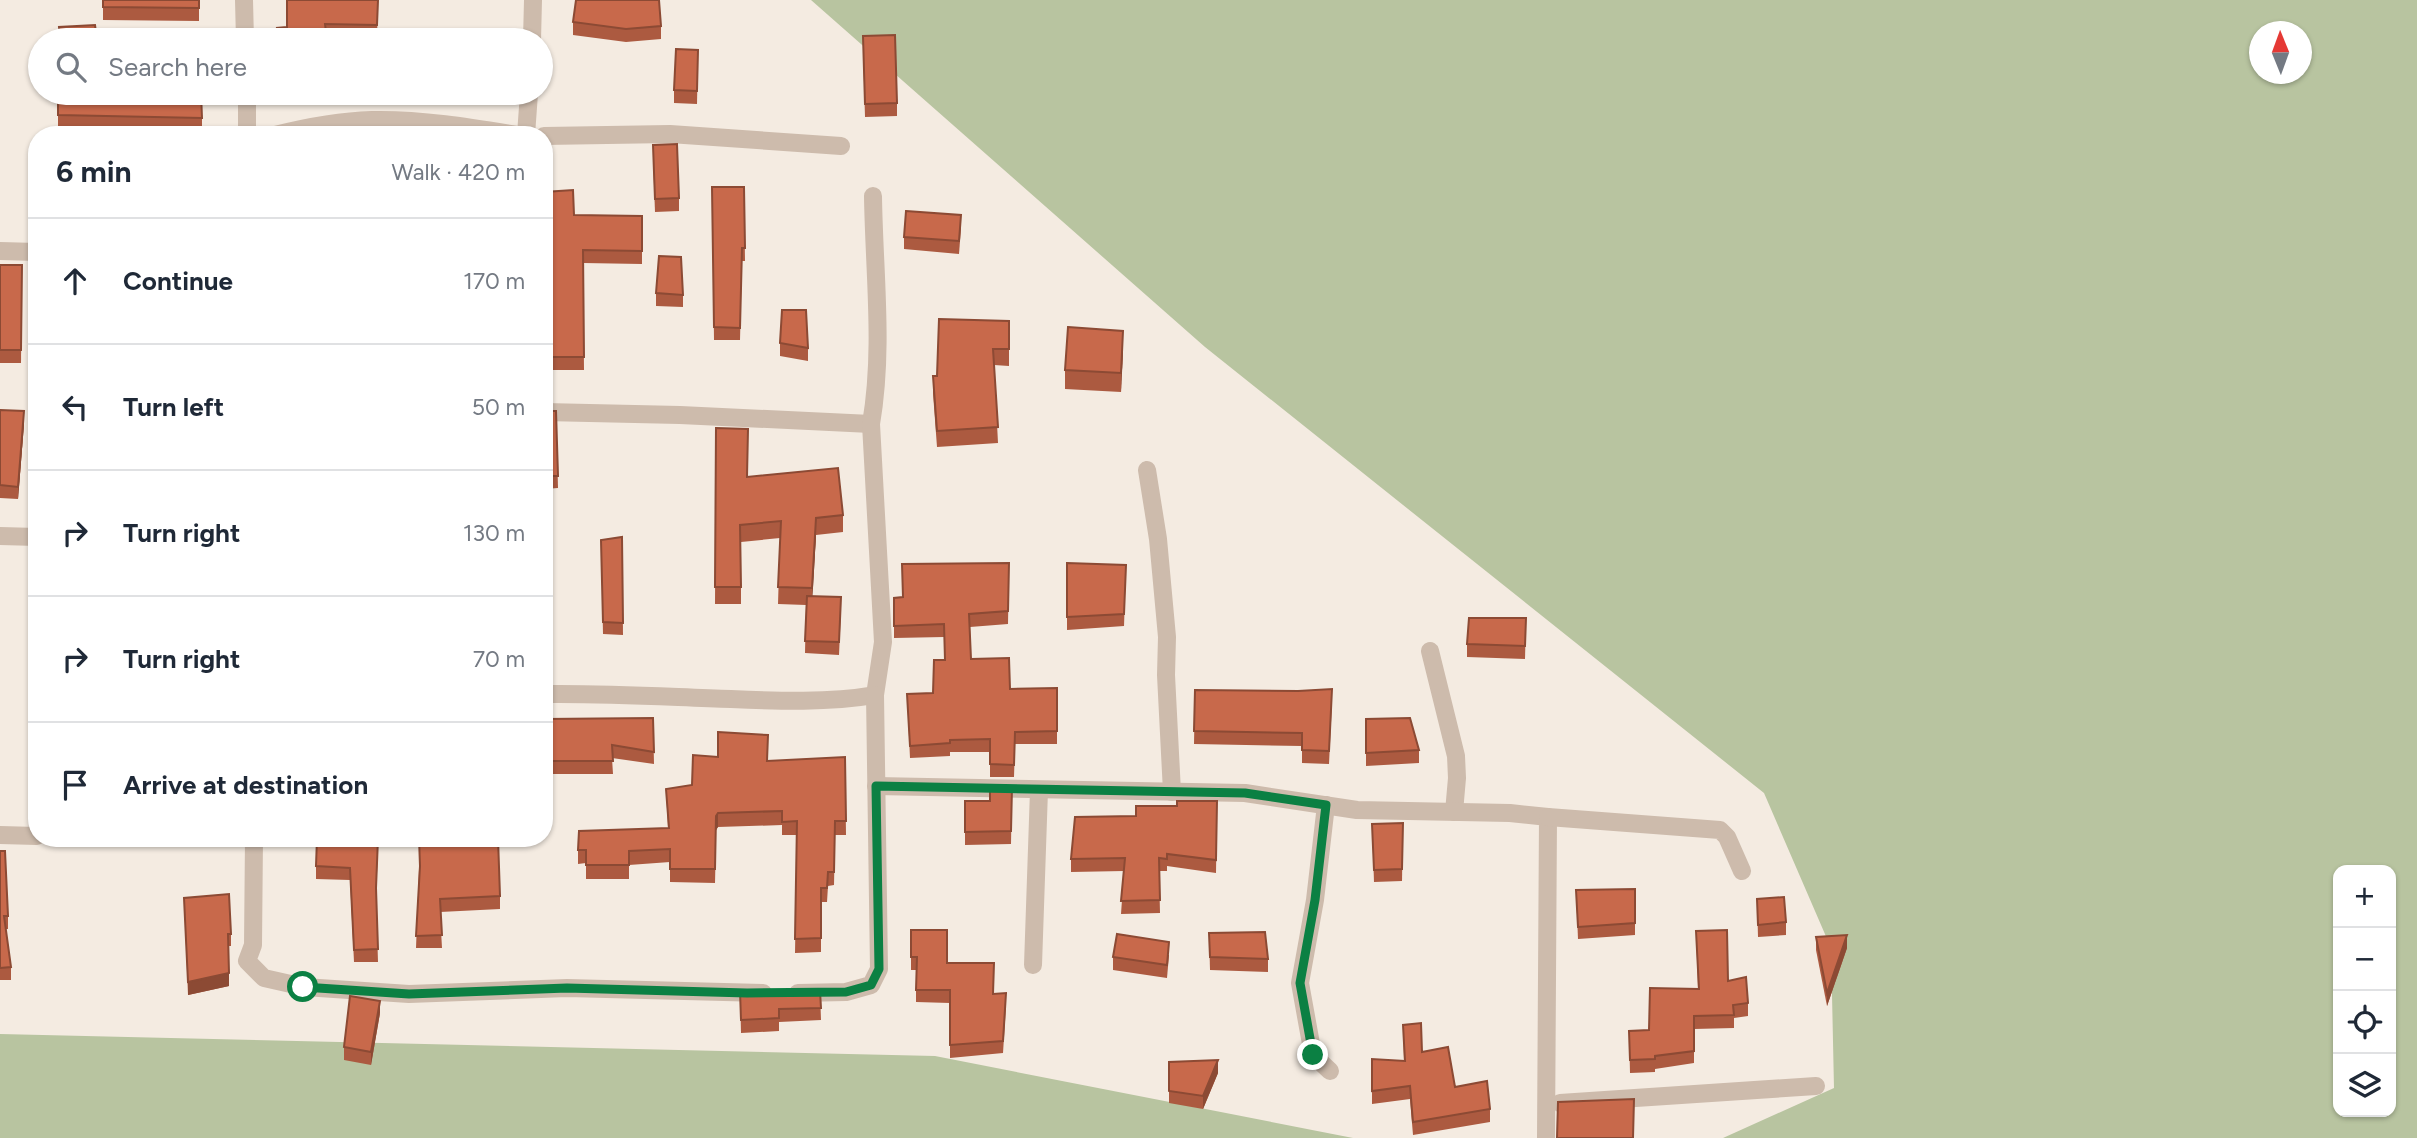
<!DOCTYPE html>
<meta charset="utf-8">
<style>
:root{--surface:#fff;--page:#f2f2f3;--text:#1f2937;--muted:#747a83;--line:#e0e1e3}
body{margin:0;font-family:Figtree,sans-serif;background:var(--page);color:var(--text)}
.controls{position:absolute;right:21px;bottom:21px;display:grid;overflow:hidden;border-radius:14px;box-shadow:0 2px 5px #0004}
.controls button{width:63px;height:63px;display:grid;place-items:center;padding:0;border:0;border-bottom:2px solid var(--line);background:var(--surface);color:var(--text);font:35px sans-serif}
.compass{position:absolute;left:2249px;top:21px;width:63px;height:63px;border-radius:50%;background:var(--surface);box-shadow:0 2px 5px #0004;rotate:359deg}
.stop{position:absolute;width:21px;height:21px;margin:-16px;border:5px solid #0b8043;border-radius:50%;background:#fff}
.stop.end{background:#0b8043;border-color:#fff;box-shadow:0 2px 7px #0008}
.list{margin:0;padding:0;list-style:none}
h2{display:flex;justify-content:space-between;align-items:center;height:91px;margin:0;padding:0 28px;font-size:30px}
h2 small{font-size:23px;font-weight:400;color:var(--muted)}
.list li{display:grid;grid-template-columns:46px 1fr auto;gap:21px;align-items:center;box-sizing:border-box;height:126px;padding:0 28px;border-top:2px solid var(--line)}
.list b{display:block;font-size:26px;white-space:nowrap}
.list em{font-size:23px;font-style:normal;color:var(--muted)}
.icon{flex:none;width:38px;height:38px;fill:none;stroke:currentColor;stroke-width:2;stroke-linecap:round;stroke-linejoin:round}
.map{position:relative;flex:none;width:2417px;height:1138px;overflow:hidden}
.search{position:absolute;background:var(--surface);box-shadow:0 2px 5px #0004;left:28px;top:28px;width:525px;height:77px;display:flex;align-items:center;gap:18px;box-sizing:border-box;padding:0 24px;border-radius:38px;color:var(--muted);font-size:26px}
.panel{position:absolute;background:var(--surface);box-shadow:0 2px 5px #0004;left:28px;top:126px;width:525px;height:721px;border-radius:28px}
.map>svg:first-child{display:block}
.green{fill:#b8c4a0;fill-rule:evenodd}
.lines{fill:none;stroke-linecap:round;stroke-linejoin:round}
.minor{stroke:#cdbbac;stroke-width:18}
.wall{fill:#ac5a40}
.shaded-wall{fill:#8c4a34}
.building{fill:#c8694b;stroke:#8c4a34;stroke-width:2}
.route{stroke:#0b8043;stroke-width:9}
</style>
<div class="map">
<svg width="2417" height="1138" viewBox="0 0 2417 1138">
<rect width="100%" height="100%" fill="#f4ebe1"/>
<g class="green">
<path d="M811 0H2417V1138H1723L1834 1088 1831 948 1764 793 1205 347ZM2260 32H2302V74H2260ZM2338 870H2391V1112H2338Z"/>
<path d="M0 1034 935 1056 1353 1138H0Z"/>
</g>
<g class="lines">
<g class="minor">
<path d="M244 0 245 40"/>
<path d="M532 40 533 0"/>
<path d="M247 135V93"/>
<path d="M275 135C307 127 339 121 372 120 421 119 469 127 517 135"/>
<path d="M526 135 529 93"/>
<path d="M544 136 670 134 841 146"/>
<path d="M0 251 37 252"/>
<path d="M544 412 680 415 871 424"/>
<path d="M1147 470 1158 539 1167 637 1166 675 1172 792"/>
<path d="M0 536 37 537"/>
<path d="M1430 651 1456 756 1457 778 1454 812"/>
<path d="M544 694C607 693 669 697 731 699 779 701 828 703 875 695L883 642 871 424C884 349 874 272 873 196"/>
<path d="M876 786 1245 793 1357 810 1510 813 1548 817 1546 1138"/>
<path d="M1326 805 1315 900 1300 983 1313 1055 1330 1071"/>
<path d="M1548 817 1720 830 1727 837 1742 871"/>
<path d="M0 835 37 836"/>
<path d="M254 838 253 945 247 961 264 978 304 987 409 994 567 988 763 993"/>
<path d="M1033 965 1039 790"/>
<path d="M798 993 846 992 871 985 879 969 875 695"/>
<path d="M1560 1103 1816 1086"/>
</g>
</g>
<g class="wall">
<path d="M103 0H199V21L103 20Z"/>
<path d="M378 0 377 38 327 37V40H277V28L287 27Z"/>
<path d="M573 22 661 26V39L626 42 573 35Z"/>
<path d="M863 49 897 103V116L865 117Z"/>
<path d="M698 50 697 104 674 103V90Z"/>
<path d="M58 93 202 118V131L58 128Z"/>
<path d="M653 158 679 198V211L655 212Z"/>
<path d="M712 187H744L745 261H742L740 340H714Z"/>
<path d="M544 192 574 215 642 216V264L583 263 584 370H544Z"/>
<path d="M961 228 959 254 904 249V237Z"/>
<path d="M0 265H22L21 363H0Z"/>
<path d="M656 293 683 295V307L656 306Z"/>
<path d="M1009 321V366L994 365 998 443 937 447 933 393V376H937Z"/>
<path d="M780 343 808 348V361L780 356Z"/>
<path d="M1123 349 1121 392 1065 389V370Z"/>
<path d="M0 410 24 424 18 499 0 498Z"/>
<path d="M544 411H556L558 488 544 489Z"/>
<path d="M716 428 747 477 843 515V532L816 535 812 596 841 610 839 655 805 653 806 605 778 604 780 538 741 542V604H715Z"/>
<path d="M622 537 623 635 603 634 601 540Z"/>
<path d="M1009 563 1008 624 970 627 971 659 1010 689 1057 688V744H1015L1014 777H990V752H950V756L910 758 907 694 933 693 944 660V637L894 638V598L902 597Z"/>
<path d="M1067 563 1126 565 1124 626 1067 630Z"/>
<path d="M1526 618 1525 659 1467 657V644Z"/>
<path d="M1195 690 1332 702 1329 764 1302 763V746L1194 744Z"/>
<path d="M653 718 654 764 612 758 613 774H544V719Z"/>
<path d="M1366 719 1419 750V763L1366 766Z"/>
<path d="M845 757 846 835H835L834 885 828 886 827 902H821V952L795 953 797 835H782V825L718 827 716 830 715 883 670 882V862L629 865V879H586V863L578 864V850L668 828 666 789 692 785 767 761Z"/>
<path d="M1012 787 1011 844 965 845V801H990Z"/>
<path d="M1217 801 1216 873 1167 866V871H1159L1160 913 1121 914 1124 871 1071 872V859L1136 816 1177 806Z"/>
<path d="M1403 823 1402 881 1374 882 1372 824Z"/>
<path d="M0 851 8 916V929H6L11 967V980H0Z"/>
<path d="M378 851 376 896 378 962H354L350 880 316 879V866Z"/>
<path d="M419 869 500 896V909L440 912 442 948H416Z"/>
<path d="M1635 889V935L1578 939 1576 890Z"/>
<path d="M184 898 231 934V946H228L229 986 188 995Z"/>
<path d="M1757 899 1786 922V935L1758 937Z"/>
<path d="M911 930 947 963 993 994 1006 1006 1003 1053 950 1058V1003L916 1002V970H911Z"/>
<path d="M1696 931 1728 981 1748 1003V1016L1734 1018V1028L1694 1029V1063L1655 1069V1072L1630 1073 1629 1031 1649 1030 1698 989Z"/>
<path d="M1209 933 1268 959V972L1210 970Z"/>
<path d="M1816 937 1847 948 1827 1006 1816 950Z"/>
<path d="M1169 955 1167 978 1113 970V957Z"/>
<path d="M740 991H820L821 1020 779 1022V1031L741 1033Z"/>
<path d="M380 1013 371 1065 344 1060V1047Z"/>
<path d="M1403 1025 1422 1052 1455 1087 1490 1109V1122L1413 1135 1410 1099 1372 1104V1059L1404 1061Z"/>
<path d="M1169 1062 1218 1073 1203 1109 1169 1103Z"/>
</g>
<g class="shaded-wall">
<path d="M1123 331V349L1121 392V373Z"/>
<path d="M24 411V424L18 499V487Z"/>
<path d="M816 518V535L812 605V588Z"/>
<path d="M718 813V827L716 830 715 883 716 816Z"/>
<path d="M1847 935V948L1827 1006V993Z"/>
<path d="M229 973V986L188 995V982Z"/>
<path d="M380 1001V1013L371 1065V1052Z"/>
<path d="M1218 1060V1073L1203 1109V1096Z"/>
</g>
<g class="building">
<path d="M103 0H199V8L103 7Z"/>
<path d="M287 0H378L377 25 325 24 327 40H279L277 28 287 27Z"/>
<path d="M576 0H659L661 26 626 29 573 22Z"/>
<path d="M95 25 97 40H60L59 27Z"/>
<path d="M895 35 897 103 865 104 863 36Z"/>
<path d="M676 49 698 50 697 91 674 90Z"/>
<path d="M58 93H201L202 118 58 115Z"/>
<path d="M466 130 499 131V135H466Z"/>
<path d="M677 144 679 198 655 199 653 145Z"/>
<path d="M712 187H744L745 248H742L740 328 714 327Z"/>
<path d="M573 190 574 215 642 216V251L583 250 584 357H544V192Z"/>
<path d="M906 211 961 215 959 241 904 237Z"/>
<path d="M659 256 681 257 683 295 656 293Z"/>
<path d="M0 265H22L21 350H0Z"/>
<path d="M782 310H806L808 348 780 343Z"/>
<path d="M939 319 1009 321V349H993L998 427 937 431 933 376H937Z"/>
<path d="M1068 327 1123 331 1121 373 1065 370Z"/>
<path d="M0 410 24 411 18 487 0 485Z"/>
<path d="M544 411H556L558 476H544Z"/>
<path d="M716 428 748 429 747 477 838 468 843 515 816 518 812 588 778 587 781 521 740 525 741 587H715Z"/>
<path d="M622 537 623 623 603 622 601 540Z"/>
<path d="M1009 563 1008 611 969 614 971 659 1009 658 1010 689 1057 688V731L1015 732 1014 765 990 764V739L950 740V743L910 746 907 694 933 693 934 660H945L944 624 894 626V598L903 597 902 564Z"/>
<path d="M1067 563 1126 565 1124 614 1067 617Z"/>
<path d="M807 596 841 597 839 642 805 641Z"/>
<path d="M1469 618H1526L1525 646 1467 644Z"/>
<path d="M1332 689 1329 751 1302 750V733L1194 731 1195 690 1298 691Z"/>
<path d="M653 718 654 752 612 745 613 761H544V719Z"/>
<path d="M1410 718 1419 750 1366 753V719Z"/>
<path d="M718 732 768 735 767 761 845 757 846 821H835L834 872H828L827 888H821V938L795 939 797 821 782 822V811L718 813 716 816 715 869H670V849L629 851V865H586V850H578L579 831 669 828 666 789 692 785 693 755 718 757Z"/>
<path d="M34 760H37V796H36Z"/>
<path d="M990 787H1012L1011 831 965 832V801H990Z"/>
<path d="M1177 801H1217L1216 860 1167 854V859L1159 858 1160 900 1121 901 1125 858 1071 859 1075 817 1136 816V806H1177Z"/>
<path d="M1403 823 1402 869 1374 870 1372 824Z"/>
<path d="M317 838H378L376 888 378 949 354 950 350 868 316 866Z"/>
<path d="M419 838H498L500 896 440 899 442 935 416 936 420 866Z"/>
<path d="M0 851H5L8 916H4L11 967 0 968Z"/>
<path d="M1635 889V923L1578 927 1576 890Z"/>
<path d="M229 894 231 934H228L229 973 188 982 184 898Z"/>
<path d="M1784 897 1786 922 1758 925 1757 899Z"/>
<path d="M911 930H947V963H994L993 994 1006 993 1003 1041 950 1045V990H916L917 957H911Z"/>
<path d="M1727 930 1728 981 1746 977 1748 1003 1733 1005 1734 1015 1694 1016V1051L1655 1056V1059L1630 1060 1629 1031 1649 1030 1650 988 1699 989 1696 931Z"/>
<path d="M1265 932 1268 959 1210 957 1209 933Z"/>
<path d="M1117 934 1169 942 1167 965 1113 957Z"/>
<path d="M1847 935 1827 993 1816 937Z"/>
<path d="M740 991H820L821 1008 779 1009V1018L741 1020Z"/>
<path d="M350 996 380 1001 371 1052 344 1047Z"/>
<path d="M1421 1023 1422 1052 1448 1047 1455 1087 1487 1081 1490 1109 1413 1122 1410 1086 1372 1091V1059L1405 1061 1403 1025Z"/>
<path d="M1218 1060 1203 1096 1169 1091V1062Z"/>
<path d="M1634 1099 1633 1138H1557L1558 1102Z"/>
</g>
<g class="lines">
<path class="route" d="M303 987 409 994 567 988 747 993 846 992 871 985 879 969 876 786 1245 793 1326 805 1315 900 1300 983 1313 1055"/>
</g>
</svg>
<div class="controls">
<button>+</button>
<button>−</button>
<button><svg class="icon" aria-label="locate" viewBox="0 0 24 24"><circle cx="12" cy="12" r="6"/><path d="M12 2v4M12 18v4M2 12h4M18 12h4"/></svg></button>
<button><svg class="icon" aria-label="layers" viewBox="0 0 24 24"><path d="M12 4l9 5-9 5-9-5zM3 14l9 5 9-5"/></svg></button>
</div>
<svg class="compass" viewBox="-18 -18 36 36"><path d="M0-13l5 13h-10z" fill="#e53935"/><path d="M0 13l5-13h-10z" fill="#747a83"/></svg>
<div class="stop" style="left:303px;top:987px"></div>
<div class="stop end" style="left:1313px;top:1055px"></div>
<div class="search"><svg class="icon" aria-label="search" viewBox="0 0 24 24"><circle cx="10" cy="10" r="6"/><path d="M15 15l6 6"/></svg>Search here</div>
<section class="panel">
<h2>6 min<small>Walk · 420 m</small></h2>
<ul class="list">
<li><svg class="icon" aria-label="ahead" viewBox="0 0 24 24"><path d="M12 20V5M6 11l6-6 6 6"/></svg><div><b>Continue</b></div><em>170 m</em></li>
<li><svg class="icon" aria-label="left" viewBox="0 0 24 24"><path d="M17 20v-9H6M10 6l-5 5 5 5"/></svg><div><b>Turn left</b></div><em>50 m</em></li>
<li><svg class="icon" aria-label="right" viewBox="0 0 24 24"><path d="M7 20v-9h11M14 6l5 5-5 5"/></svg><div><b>Turn right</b></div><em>130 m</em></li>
<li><svg class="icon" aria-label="right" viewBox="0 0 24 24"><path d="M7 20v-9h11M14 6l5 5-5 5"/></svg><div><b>Turn right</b></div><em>70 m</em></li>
<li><svg class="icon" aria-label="arrive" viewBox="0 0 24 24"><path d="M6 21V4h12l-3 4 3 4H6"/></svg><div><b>Arrive at destination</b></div></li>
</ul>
</section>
</div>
